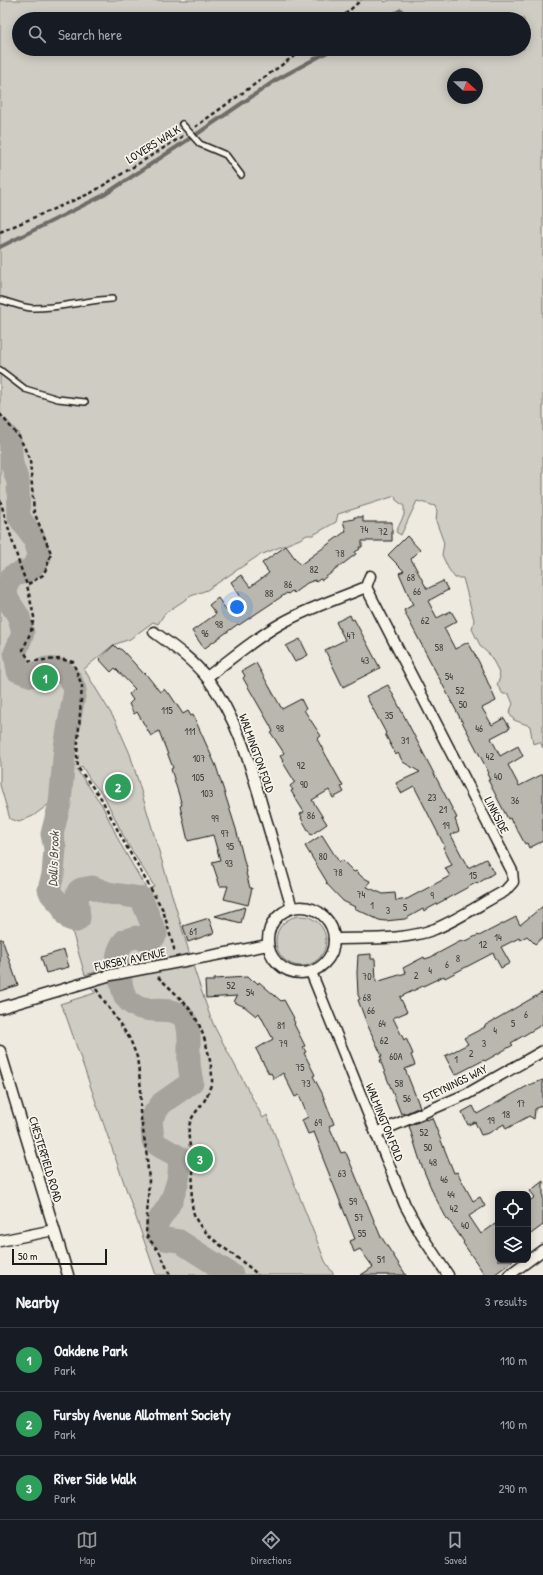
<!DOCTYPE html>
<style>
:root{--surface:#171b24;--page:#242831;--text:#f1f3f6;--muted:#9ea1a6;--line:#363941;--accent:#919294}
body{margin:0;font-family:"Patrick Hand",sans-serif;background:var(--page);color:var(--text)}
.controls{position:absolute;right:12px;bottom:12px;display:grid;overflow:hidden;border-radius:8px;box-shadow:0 2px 10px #0003}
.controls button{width:36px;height:36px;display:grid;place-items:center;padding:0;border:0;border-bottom:1px solid var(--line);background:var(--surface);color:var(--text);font:20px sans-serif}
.compass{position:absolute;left:447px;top:68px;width:36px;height:36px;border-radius:50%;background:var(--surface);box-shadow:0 2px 10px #0003;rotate:112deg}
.scale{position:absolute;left:12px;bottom:10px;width:95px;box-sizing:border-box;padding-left:4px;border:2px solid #1c1c1c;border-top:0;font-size:11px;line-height:14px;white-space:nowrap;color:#1c1c1c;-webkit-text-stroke:3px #f7f3e8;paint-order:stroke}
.you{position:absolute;left:237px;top:607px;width:14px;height:14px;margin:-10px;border:3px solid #fff;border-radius:50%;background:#1a73e8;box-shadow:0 0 0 6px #1a73e833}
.badge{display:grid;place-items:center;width:26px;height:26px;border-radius:50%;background:var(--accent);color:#fff;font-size:13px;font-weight:700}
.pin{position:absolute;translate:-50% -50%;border:2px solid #fff;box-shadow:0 1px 4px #0006}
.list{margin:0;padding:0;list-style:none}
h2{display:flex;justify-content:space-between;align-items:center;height:52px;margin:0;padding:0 16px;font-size:17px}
h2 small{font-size:13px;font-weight:400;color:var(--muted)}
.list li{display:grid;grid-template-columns:26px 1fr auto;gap:12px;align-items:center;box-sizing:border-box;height:64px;padding:0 16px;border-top:1px solid var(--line)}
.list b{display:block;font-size:15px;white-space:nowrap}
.list p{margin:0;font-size:13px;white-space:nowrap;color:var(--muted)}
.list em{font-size:13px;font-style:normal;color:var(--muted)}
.icon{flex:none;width:22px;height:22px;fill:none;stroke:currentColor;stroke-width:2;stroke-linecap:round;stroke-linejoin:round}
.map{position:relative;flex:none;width:543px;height:1275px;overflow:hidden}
.search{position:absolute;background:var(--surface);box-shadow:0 2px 10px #0003;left:12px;right:12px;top:12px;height:44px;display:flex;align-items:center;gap:10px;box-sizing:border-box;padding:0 14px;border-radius:22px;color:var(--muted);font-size:15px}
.sheet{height:244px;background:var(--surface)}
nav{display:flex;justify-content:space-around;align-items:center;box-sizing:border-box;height:56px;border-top:1px solid var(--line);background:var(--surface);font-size:11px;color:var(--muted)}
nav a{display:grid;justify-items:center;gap:2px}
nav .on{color:var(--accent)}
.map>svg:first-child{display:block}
.green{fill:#cfccc3;stroke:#767470;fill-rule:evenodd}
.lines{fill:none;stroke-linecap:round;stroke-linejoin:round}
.stream{stroke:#6f6d69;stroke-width:4}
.river{stroke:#a6a39d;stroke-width:23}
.building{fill:#bab7af;stroke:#1c1c1c}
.lane-casing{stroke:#1c1c1c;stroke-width:8}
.street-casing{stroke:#1c1c1c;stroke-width:13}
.path{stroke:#1c1c1c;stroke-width:2.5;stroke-dasharray:4 3;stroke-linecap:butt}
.lane{stroke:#f7f3e8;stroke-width:5}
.street{stroke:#f7f3e8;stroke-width:10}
.labels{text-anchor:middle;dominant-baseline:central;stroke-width:3.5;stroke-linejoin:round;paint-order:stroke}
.number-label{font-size:10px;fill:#444341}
.street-label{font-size:12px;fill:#1c1c1c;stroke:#f7f3e8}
.water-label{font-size:13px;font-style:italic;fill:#535250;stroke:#f7f3e8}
</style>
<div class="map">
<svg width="543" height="1275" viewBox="0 0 543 1275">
<rect width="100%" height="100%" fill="#eeeae0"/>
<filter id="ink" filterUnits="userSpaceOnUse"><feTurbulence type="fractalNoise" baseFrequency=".025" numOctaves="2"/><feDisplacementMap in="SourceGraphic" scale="8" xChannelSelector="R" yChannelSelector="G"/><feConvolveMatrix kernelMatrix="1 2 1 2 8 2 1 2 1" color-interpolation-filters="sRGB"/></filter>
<g filter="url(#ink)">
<g class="green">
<path d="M0 0H384V2L390 0H543V748L540 742 533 744 530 726 514 720 509 713 513 704 509 694H503L497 685 500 677 497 668 490 655 481 647 472 629 474 620 463 578H455L448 568 442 555 444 543 436 521 437 511 435 506 417 501 401 535 396 532 404 515V506L396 500 395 496 338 514 336 522 313 535H307L300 539 258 556 207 590 191 596 168 611 165 613 158 624 153 622 130 639 113 645 84 669 115 720 130 754 195 972 210 1016 215 1028 263 1118 267 1115 325 1261 334 1275H156L65 1013 60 1004 95 993 90 986 103 970 85 975 70 924 63 920 58 909 56 908 45 894 50 876 49 851 52 849 48 835 55 809 53 805 49 804 33 816 19 822 10 819 0 785ZM19 19H524V49H19ZM453 74H477V98H453ZM82 766 89 778 104 796 127 843 154 886 147 890 121 845 102 805 77 770Z"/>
<circle cx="301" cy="941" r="25"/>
</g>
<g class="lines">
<g class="stream">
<path d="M385 19 401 10"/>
<path d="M197 134 276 80 333 49"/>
<path d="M0 247 104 195 189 139"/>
</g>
<path class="river" d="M0 429 10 440 12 464 18 482 19 517 34 538 40 557 30 570 12 576 5 588 8 600 19 617 23 633 15 653 18 671 32 676 46 668 61 670 71 680 75 690 65 747 60 803 52 834 55 848 53 875 49 889 51 894 62 906 66 915 70 919 76 921 79 918 77 895 78 891 81 889 92 887 108 893 141 898 156 934 154 937 151 940 136 937 125 940C116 951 116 960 119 974 121 980 122 992 126 998 143 1020 172 1002 184 1018 192 1029 188 1047 189 1061 189 1068 191 1075 192 1082L162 1103 151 1118 153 1141C160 1148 170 1151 179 1157 180 1168 179 1180 175 1190 173 1196 171 1203 167 1208 161 1218 154 1222 158 1235L165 1239 179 1241 232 1275"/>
</g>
<g class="building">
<path d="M354 517H363V522H392V541H362V547H359L360 549 355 552 356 554 322 580 320 579 316 582 315 580 307 583 294 593 292 591 288 594 287 593 239 625 238 624 205 648 203 647 192 631 216 614 209 605 218 598 227 611 243 600 231 582 241 575 250 587 269 573 262 563 286 546 300 565 346 531 343 521 354 519Z"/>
<path d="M407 536 420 550 411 559 427 589 443 581 448 590 428 601 437 618 451 611 457 621 444 628 455 649 468 642 479 662 496 701 482 708 492 725 504 718 510 728 491 738 500 756 518 746 523 756 508 765 519 786 543 774V841L529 848 527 843 525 844 513 822 512 823 510 818 508 819 488 780H490L487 774 489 773 406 615 404 610 413 605 399 573 404 571 388 555Z"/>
<path d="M350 615 352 620 354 619 380 668 343 687 325 650 345 640 336 622Z"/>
<path d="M300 639 308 655 295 662 286 646Z"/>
<path d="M114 645 118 649 119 648 123 651 144 674 145 673 160 692 164 689 168 694 169 693 183 714 188 711 191 716 193 715 216 766 236 829 247 872 246 873 250 888H252L248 905 224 899 228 886H220L212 862 220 860 213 835 188 841 180 806 182 805 171 769 173 768 159 731 151 736 137 712 134 714 129 704 133 700 129 694 135 689 115 668 111 672 99 659Z"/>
<path d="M256 663 282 709 301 699 306 709 304 710 321 736 317 739 343 786 341 787 344 792 333 798 329 790 312 800 327 824 311 835 301 818 302 817 300 814 304 812 291 791 293 790 290 786 295 782 282 761H283L280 756 284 753 271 733 273 732 271 727 243 678 245 676 242 671Z"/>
<path d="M388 685 457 818 455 819 459 831 451 835 468 868 486 859 494 873 477 884 476 883 472 885 424 911 423 909 405 919 385 921 379 920 354 908 355 907 343 901 326 883 327 882 305 846 322 835 339 862 342 860 354 872 356 871 362 877 370 881 367 887 383 894 395 893 396 901 407 899 450 876 445 868 452 865 443 847H445L414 786 401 793 396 783 420 772 403 762 398 753 396 755 385 734 386 733 366 696Z"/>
<path d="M543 906V937L535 944 527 936 520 940 519 938 501 947 510 963 501 968 493 953 445 978 444 976 400 997 407 1012 393 1018 404 1040 406 1038 413 1054 411 1055 415 1065 405 1069 420 1107 404 1114 403 1113 401 1114 380 1060H382L380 1056H382L367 1024 358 1000 360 999 358 995 357 973 358 955 371 954V959H375L376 982 406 973 403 968 424 957 425 959 431 957 459 942 468 940 478 935 479 936 516 917 520 925Z"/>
<path d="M245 907 241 923 215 916Z"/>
<path d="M209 918 214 933 188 942 183 926Z"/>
<path d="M0 939H2L18 985 0 991Z"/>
<path d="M64 950 69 967 46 973 41 957Z"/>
<path d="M247 977 252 982 254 980 258 984 259 982 281 1001 284 1000 294 1018 293 1019 295 1023 294 1024 305 1046 303 1047 306 1052 304 1053 315 1075 313 1076 322 1093 334 1124 329 1126 341 1153 345 1152 347 1155 380 1235 406 1275H361L373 1267 360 1249 354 1252 350 1241 355 1239 322 1156 323 1155 314 1132 308 1134 302 1120 308 1117 299 1095 295 1097 283 1073 274 1079 271 1073 269 1074 256 1049 273 1039 259 1013 256 1016 245 1007 234 1002 237 996 206 998 205 981H214V979Z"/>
<path d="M543 992V1024L511 1043 513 1045 485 1061 484 1060 455 1075 445 1056 468 1044 464 1038 485 1027 484 1026Z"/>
<path d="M543 1080V1104L535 1109 534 1119 529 1116 506 1129 504 1124 489 1133 481 1135 475 1122 468 1125 462 1112 473 1106 477 1114 529 1085Z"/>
<path d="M432 1118 454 1173 457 1172 473 1201 480 1197 485 1206 469 1216 481 1234 498 1222V1260H514L494 1275H485L463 1243 464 1242 460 1236 448 1219H447L434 1195 421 1164 409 1126 426 1119V1120Z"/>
<path d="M543 1181V1225L528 1236V1202L535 1197 530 1191Z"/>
</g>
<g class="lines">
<defs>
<g id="lane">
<path d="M182 124 200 144 226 155 241 175"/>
<path d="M0 300C10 302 21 307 31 308 58 309 85 300 112 299"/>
<path d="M0 370 25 389 58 399 85 402"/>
</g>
<g id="street">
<path d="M366 587 370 576"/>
<path d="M154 632C173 646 193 660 207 678 236 716 250 763 263 809 273 842 282 875 292 908"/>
<path d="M207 677C231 659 255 638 282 623 308 608 338 599 366 587L512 871 513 882 505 891C482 903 459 919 435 929 404 941 367 938 334 939"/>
<circle cx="301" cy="940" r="33"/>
<path d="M311 972 405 1205 422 1236 448 1275"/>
<path d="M0 1008 111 975 268 945"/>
<path d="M0 1051 68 1275"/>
<path d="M376 1133 467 1094 543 1051"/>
<path d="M0 1241 54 1230"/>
<path d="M509 1275 543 1250"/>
</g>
</defs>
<use href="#lane" class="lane-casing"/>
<use href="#street" class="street-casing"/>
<g class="path">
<path d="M340 19 361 0"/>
<path d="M195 127 304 49"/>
<path d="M0 232 91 193 183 136"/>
<path d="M0 414 20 438 30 460 34 512 51 553 47 567 43 575 27 585"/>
<path d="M0 500 19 563 27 585 34 617 31 631 23 650 30 661 60 659 73 662 82 686 77 755 78 768 101 798 125 844 163 910 175 952"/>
<path d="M158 977C170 988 182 999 192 1012 203 1027 213 1064 212 1082 211 1085 209 1090 208 1093 204 1106 191 1113 189 1127 187 1142 194 1157 193 1173 192 1188 189 1207 197 1221 208 1240 242 1259 258 1275"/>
<path d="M96 989 130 1039 137 1057 141 1089 140 1112 146 1149 149 1180 146 1235 160 1253 170 1275"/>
</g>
<use href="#lane" class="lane"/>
<use href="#street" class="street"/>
</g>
</g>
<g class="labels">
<g class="number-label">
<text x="364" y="529">74</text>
<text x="383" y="531">72</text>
<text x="340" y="553">78</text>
<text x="314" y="569">82</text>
<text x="411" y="577">68</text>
<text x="288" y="584">86</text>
<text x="417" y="591">66</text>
<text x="269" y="593">88</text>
<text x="425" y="620">62</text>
<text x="219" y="624">98</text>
<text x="205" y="633">96</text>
<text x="351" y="635">47</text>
<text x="439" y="647">58</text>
<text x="365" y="660">43</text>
<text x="449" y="676">54</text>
<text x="460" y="690">52</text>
<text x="463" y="704">50</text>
<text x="167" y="710">115</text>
<text x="389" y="715">35</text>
<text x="280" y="728">98</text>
<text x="479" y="728">46</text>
<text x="190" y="731">111</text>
<text x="405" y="740">31</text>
<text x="490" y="756">42</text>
<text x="199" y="758">107</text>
<text x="301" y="765">92</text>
<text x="498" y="776">40</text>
<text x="198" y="777">105</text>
<text x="304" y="784">90</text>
<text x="207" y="793">103</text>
<text x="432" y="797">23</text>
<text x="515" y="800">36</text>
<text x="443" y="809">21</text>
<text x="311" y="815">86</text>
<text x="215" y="818">99</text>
<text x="446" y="825">19</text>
<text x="225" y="833">97</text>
<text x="230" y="846">95</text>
<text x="323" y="856">80</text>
<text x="229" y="863">93</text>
<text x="338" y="872">78</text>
<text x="473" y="875">15</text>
<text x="361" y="894">74</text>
<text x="432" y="895">9</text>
<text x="372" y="905">1</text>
<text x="405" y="907">5</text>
<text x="388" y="910">3</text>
<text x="193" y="931">61</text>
<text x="498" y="937">14</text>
<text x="483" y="944">12</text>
<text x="458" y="958">8</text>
<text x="447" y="964">6</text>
<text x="430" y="970">4</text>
<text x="416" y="975">2</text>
<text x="367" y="976">70</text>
<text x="231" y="985">52</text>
<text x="250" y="992">54</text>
<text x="367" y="997">68</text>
<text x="371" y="1010">66</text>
<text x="526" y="1014">6</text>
<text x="382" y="1023">64</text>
<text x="513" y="1023">5</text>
<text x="281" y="1025">81</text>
<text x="495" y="1030">4</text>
<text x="384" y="1040">62</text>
<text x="283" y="1043">79</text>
<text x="484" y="1043">3</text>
<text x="471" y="1053">2</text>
<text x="396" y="1056">60A</text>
<text x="456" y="1059">1</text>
<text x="300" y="1067">75</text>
<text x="306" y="1083">73</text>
<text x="399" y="1083">58</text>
<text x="407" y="1098">56</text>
<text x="521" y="1103">17</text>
<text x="506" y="1114">18</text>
<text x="491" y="1120">19</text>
<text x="318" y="1122">69</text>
<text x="424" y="1132">52</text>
<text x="428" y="1147">50</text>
<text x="433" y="1162">48</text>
<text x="342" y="1173">63</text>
<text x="444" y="1179">46</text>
<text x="451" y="1194">44</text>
<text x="353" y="1201">59</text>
<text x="454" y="1208">42</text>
<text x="359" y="1217">57</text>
<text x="465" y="1225">40</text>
<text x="362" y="1233">55</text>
<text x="381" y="1259">51</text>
</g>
<g class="street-label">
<text transform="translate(153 144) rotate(-32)">LOVERS WALK</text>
<text transform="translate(257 753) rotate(70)">WALMINGTON FOLD</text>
<text transform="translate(497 815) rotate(63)">LINKSIDE</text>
<text transform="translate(130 959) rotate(-12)">FURSBY AVENUE</text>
<text transform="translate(455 1083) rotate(-26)">STEYNINGS WAY</text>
<text transform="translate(385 1122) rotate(68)">WALMINGTON FOLD</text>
<text transform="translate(46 1159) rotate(73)">CHESTERFIELD ROAD</text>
</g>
<g class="water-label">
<text transform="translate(53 859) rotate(-88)">Dollis Brook</text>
</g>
</g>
</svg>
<div class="controls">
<button><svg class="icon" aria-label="locate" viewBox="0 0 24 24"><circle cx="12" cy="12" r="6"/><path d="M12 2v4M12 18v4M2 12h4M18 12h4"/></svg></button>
<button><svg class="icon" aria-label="layers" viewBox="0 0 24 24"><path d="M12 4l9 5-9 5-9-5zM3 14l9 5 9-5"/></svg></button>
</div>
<svg class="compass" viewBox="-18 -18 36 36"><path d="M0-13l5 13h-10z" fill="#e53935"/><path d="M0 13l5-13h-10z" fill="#9ea1a6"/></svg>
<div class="scale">50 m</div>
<div class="you"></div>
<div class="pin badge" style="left:45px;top:678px;background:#2e9e5b">1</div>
<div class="pin badge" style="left:118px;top:787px;background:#2e9e5b">2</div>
<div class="pin badge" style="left:200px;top:1159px;background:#2e9e5b">3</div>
<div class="search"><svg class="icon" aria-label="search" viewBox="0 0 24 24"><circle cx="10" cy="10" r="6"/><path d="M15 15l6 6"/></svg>Search here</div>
</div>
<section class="sheet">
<h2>Nearby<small>3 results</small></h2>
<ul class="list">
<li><span class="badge" style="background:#2e9e5b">1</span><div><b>Oakdene Park</b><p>Park</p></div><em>110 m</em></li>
<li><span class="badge" style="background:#2e9e5b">2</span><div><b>Fursby Avenue Allotment Society</b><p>Park</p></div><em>110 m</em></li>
<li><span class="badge" style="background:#2e9e5b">3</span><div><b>River Side Walk</b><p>Park</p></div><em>290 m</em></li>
</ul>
</section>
<nav>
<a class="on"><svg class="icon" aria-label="map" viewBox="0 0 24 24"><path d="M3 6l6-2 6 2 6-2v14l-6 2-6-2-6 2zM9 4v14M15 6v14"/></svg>Map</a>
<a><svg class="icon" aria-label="directions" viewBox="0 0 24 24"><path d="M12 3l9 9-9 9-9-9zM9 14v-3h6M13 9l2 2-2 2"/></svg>Directions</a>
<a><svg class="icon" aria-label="saved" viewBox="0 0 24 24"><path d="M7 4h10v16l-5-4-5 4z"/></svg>Saved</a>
</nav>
